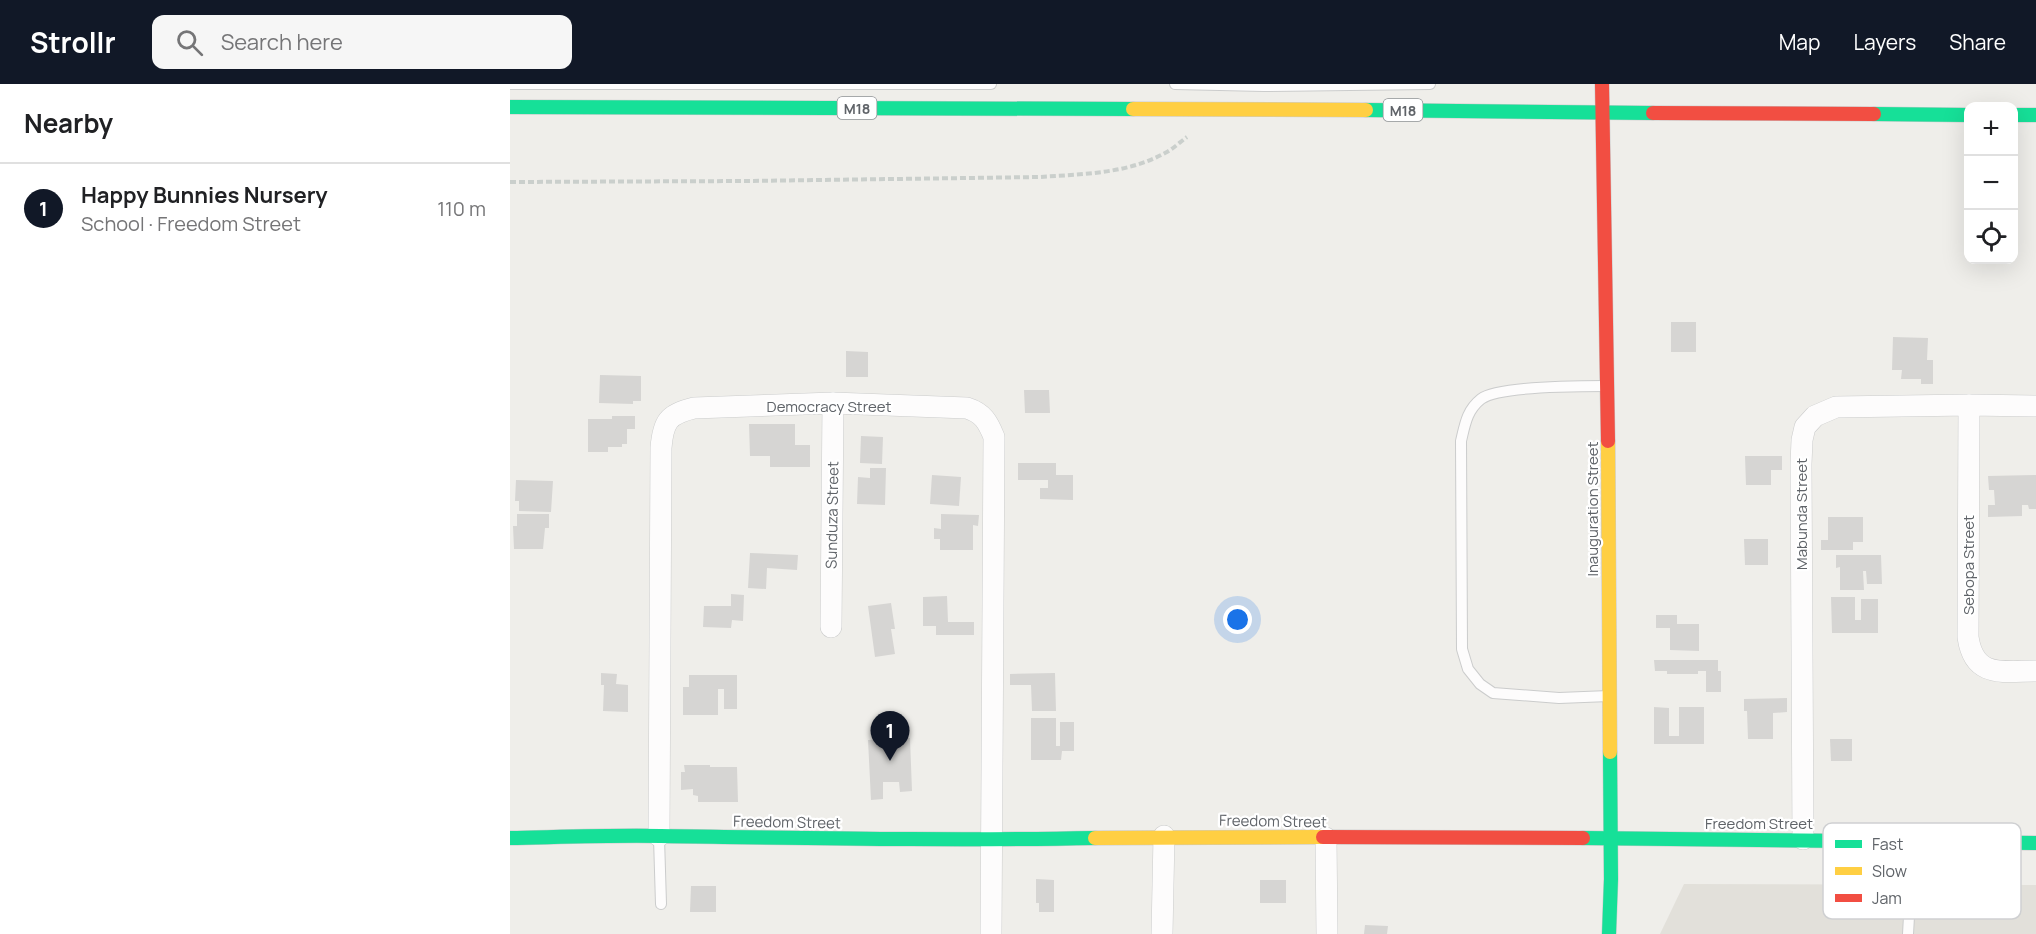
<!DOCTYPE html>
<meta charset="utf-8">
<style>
:root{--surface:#fff;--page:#f6f6f6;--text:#202124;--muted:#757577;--line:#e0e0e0;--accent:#111827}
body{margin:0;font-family:Manrope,sans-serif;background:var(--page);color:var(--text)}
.controls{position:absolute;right:18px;top:18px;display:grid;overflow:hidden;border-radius:12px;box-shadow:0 6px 24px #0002}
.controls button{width:54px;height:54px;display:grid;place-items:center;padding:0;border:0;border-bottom:2px solid var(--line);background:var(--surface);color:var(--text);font:30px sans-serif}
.you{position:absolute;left:728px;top:536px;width:21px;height:21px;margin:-15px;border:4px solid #fff;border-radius:50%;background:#1a73e8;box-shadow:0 0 0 9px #1a73e833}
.badge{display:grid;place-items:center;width:39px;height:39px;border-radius:50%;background:var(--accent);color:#fff;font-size:20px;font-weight:700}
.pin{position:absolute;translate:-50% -50px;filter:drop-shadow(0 2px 3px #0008)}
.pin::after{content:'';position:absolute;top:32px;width:21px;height:18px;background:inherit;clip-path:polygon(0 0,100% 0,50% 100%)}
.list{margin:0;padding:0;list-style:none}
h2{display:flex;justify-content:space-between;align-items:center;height:78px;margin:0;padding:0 24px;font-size:26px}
h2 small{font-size:20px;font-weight:400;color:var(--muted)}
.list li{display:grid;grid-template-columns:39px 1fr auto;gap:18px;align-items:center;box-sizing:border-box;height:90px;padding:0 24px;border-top:2px solid var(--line)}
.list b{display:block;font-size:22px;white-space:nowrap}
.list p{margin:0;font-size:20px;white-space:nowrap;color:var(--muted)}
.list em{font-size:20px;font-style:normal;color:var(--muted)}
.icon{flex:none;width:33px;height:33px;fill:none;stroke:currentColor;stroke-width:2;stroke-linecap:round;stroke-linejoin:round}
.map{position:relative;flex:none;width:1526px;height:850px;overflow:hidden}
header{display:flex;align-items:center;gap:36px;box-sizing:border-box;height:84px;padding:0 30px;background:var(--accent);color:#fff}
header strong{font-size:28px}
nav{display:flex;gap:33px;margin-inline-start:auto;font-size:21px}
.search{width:420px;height:54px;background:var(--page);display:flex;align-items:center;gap:15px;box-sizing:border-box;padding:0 21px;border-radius:12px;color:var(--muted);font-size:22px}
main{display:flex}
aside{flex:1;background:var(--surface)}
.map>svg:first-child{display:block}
.education{fill:#e2e0da}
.building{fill:#d6d5d3}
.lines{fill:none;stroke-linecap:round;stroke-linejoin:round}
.lane-casing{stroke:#cbcccc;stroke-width:12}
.street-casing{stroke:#cbcccc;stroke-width:22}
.fast-casing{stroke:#cacacb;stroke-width:15}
.slow-casing{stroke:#cacacb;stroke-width:15}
.jam-casing{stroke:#cacacb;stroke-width:15}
.path{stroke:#cacfcc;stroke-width:4;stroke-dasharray:6 3;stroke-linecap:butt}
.lane{stroke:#fdfcfc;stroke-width:10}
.street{stroke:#fdfcfc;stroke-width:21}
.fast{stroke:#16e098;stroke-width:14}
.slow{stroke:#ffcf43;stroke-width:14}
.jam{stroke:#f24e42;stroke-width:14}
.labels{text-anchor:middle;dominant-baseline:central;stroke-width:4.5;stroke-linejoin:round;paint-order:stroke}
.shield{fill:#fff;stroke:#8f9295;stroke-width:1.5}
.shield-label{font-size:14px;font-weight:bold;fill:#5f6368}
.street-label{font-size:15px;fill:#5f6368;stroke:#fff}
.key{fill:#fff;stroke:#cfd0d2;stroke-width:1.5}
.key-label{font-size:16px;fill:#5f6368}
</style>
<header>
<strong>Strollr</strong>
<div class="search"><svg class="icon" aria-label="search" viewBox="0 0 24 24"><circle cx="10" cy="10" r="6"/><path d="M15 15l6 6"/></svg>Search here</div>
<nav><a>Map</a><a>Layers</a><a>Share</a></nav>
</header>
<main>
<aside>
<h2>Nearby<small></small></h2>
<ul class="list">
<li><span class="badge">1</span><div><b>Happy Bunnies Nursery</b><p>School · Freedom Street</p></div><em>110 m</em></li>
</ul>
</aside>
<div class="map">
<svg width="1526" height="850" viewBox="0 0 1526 850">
<rect width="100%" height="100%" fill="#efeeea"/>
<path class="education" d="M1174 800 1526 801V850H1150Z"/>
<g class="building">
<rect x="1161" y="238" width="25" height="30"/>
<path d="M1383 253 1418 254 1417 276H1423V300H1411V295H1391L1392 286H1382Z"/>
<path d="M336 267 358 268V293H336Z"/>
<path d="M90 291 131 292V317H123V320L89 319Z"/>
<path d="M514 306H539L540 329H515Z"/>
<path d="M102 332H125V345H117V360H112V363H98V368H78V335H102Z"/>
<path d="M239 340H285V361H300V383H260V372H240Z"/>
<path d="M351 352 373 353 372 380 350 379Z"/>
<path d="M1235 372H1272V386H1261V401H1236Z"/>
<path d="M508 379H546V391H563V416L530 415V404H538V396H508Z"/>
<path d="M360 384H376L375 421 347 420 348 393 360 394Z"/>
<path d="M422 391 451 393 449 422 420 420Z"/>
<path d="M1526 391V425H1519L1518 421H1512V432L1478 433V421H1485L1484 406H1479L1478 392Z"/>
<path d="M6 396 43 397 41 428 9 427V417H5Z"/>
<path d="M7 430H39V444H35L33 465H4L3 442H7Z"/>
<path d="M431 430 469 431 468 442 463 441V466H430V455H424V444L431 445Z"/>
<path d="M1318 433H1353V458H1343V466H1311V456H1318Z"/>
<path d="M1234 455H1258V481H1235Z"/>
<path d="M240 469 288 471 287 486 257 484 256 505 238 504Z"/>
<path d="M1326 471H1371L1372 500H1357L1356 487H1353L1354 506H1330V483L1326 484Z"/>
<path d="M221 510 234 511 233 537 222 536 221 544 193 543 194 522H221Z"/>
<path d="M437 512 438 538H464V551H426V542H413V513Z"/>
<path d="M1321 513H1345V536H1351V515H1368V549H1322Z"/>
<path d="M381 519 385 545H381L385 570 365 573 358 522Z"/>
<path d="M1146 531H1167V540H1189V567L1160 566V544H1146Z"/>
<path d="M1144 576H1208V587H1211V608H1196V587H1188V590H1157V587H1145Z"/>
<path d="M91 589 107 590 106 600 118 601V628L93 627 94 601H91Z"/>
<path d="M545 589 546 627H522L521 601H500V590Z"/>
<path d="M179 591H227V625H214V605H208V631H173V603H179Z"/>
<path d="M1277 614V628L1263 629V655H1238L1237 627H1234V615Z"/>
<path d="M1144 623 1159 624V652H1169V623H1194V660H1144Z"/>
<path d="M521 634H546V662H550V638H564V667H552L551 676H521Z"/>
<path d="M400 654 402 707 390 708 389 698H373V715L361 716 358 656Z"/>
<path d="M1320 655H1342V677H1321Z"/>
<path d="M174 681H200V683H227L228 718H188V712L183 711V705L171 706V688H175Z"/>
<path d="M526 795 544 796V828H529V819H526Z"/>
<rect x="750" y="796" width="26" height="23"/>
<path d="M181 802H206V828H180Z"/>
<path d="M855 841 878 842 877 850H854Z"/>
</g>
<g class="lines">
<defs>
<g id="lane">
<path d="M0 0H481"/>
<path d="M665 0 754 2 920 0"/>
<path d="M1096 302C1071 302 988 302 971 315 957 326 955 340 951 357L952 565 958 585 970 600 983 609 1049 614 1099 612"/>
<path d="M149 754 151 820"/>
<path d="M1398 850 1403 762"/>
</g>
<g id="street">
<path d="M1459 321 1458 553C1464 595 1493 587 1526 587"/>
<path d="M321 543 323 319"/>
<path d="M149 752 151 364C153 338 158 330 184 324L323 319 457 324C473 329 478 338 484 353L481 850"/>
<path d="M816 754 817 850"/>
<path d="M1293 755 1291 380 1292 356 1295 343 1305 332 1326 323 1459 321 1526 322"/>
<path d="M652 850 654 752"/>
</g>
<g id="fast">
<path d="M0 23 623 25"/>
<path d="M856 26 1143 29"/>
<path d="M1364 30 1458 31"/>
<path d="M1504 31H1526"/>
<path d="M0 754C50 753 101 751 151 752 296 754 440 757 585 754"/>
<path d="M1073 754 1526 759"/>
<path d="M1099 850 1101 795 1100 668"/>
</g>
<g id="slow">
<path d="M623 25 856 26"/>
<path d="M1098 357 1100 668"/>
<path d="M585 754 813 753"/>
</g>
<g id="jam">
<path d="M1092 0 1098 357"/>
<path d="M1143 29 1364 30"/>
<path d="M813 753 1073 754"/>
</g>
</defs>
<use href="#lane" class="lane-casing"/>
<use href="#street" class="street-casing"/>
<use href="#fast" class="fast-casing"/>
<use href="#slow" class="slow-casing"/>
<use href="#jam" class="jam-casing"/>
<path class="path" d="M0 98 238 97 530 93C572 90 617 90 655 69 663 65 670 58 677 53"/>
<use href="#lane" class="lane"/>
<use href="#street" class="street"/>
<use href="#fast" class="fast"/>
<use href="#slow" class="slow"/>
<use href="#jam" class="jam"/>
</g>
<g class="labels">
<g class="shield">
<rect x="327.5" y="13" width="39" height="22" rx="4.5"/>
<rect x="873.5" y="15" width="39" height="22" rx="4.5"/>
</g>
<g class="shield-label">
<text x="347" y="24">M18</text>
<text x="893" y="26">M18</text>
</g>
<g class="street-label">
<text x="319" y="322">Democracy Street</text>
<text transform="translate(1082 425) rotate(-90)">Inauguration Street</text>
<text transform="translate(1291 430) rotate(-90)">Mabunda Street</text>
<text transform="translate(322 431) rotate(-89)">Sunduza Street</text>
<text transform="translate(1458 481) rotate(-90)">Sebopa Street</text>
<text transform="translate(763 737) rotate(1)">Freedom Street</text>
<text transform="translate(277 738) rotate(1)">Freedom Street</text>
<text x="1249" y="739">Freedom Street</text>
</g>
</g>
<rect x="1313" y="739" width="198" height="96" rx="9" class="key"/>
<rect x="1325" y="756" width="27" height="8" fill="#16e098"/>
<rect x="1325" y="783" width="27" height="8" fill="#ffcf43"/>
<rect x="1325" y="810" width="27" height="8" fill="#f24e42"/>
<g class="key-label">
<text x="1362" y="766">Fast</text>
<text x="1362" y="793">Slow</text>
<text x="1362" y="820">Jam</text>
</g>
</svg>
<div class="controls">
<button>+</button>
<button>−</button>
<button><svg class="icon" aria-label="locate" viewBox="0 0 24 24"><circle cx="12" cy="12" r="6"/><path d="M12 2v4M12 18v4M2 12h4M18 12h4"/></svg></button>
</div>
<div class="you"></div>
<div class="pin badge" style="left:380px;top:677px">1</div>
</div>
</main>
